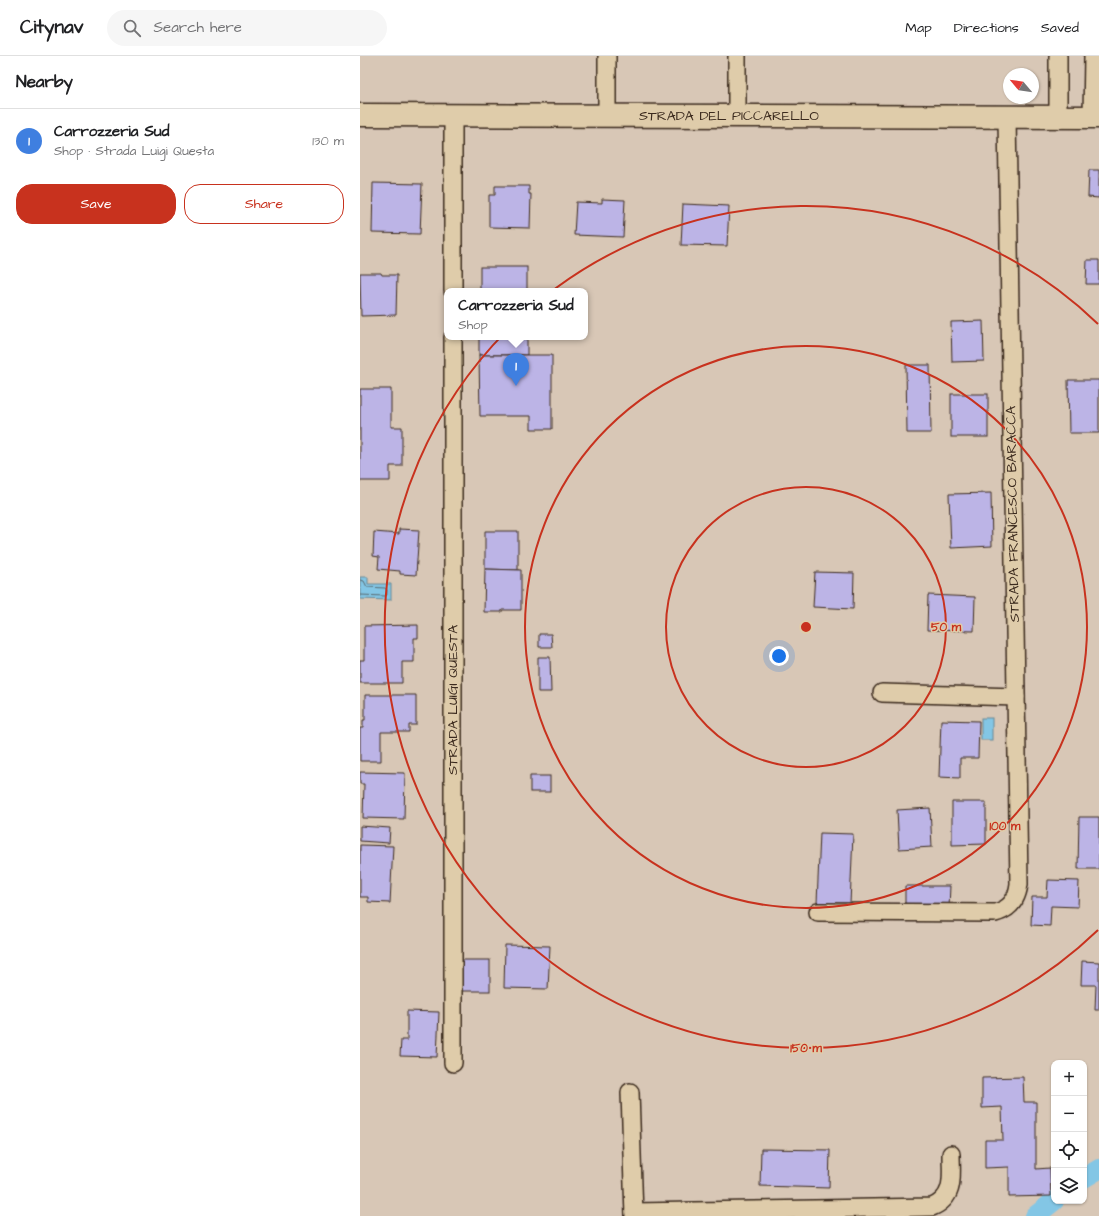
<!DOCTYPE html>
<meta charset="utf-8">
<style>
:root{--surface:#fff;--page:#f6f6f6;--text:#202124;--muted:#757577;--line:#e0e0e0;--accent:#c8321e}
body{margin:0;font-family:"Architects Daughter",sans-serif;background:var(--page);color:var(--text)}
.controls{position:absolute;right:12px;bottom:12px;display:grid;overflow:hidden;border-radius:8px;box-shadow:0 1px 3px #0004}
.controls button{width:36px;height:36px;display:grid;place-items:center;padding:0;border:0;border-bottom:1px solid var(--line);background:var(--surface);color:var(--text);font:20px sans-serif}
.compass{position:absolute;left:643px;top:12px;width:36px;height:36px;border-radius:50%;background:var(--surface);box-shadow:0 1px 3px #0004;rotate:299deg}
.you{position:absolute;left:419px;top:600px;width:14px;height:14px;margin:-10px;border:3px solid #fff;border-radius:50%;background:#1a73e8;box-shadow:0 0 0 6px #1a73e833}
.badge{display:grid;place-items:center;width:26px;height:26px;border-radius:50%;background:var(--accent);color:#fff;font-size:13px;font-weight:700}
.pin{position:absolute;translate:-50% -33px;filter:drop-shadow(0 1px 2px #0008)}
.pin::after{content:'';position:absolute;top:21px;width:14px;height:12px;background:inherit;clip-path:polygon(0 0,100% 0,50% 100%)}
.popup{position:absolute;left:84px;top:232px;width:144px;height:52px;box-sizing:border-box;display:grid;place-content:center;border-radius:8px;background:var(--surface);filter:drop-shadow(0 1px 3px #0005);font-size:13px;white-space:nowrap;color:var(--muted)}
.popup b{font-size:15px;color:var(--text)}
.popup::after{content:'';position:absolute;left:50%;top:100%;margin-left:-8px;border:8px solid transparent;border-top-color:var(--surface)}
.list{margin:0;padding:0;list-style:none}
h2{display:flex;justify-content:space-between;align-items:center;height:52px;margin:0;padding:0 16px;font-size:17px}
h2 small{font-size:13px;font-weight:400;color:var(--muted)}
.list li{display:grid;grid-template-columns:26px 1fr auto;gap:12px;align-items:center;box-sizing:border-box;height:64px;padding:0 16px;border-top:1px solid var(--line)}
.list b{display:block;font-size:15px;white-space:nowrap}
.list p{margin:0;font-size:13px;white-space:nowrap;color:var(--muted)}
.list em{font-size:13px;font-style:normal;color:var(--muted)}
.actions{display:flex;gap:8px;padding:12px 16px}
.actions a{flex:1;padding:9px 0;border:1px solid var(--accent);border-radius:16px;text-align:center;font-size:14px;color:var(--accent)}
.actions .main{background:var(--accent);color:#fff}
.icon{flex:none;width:22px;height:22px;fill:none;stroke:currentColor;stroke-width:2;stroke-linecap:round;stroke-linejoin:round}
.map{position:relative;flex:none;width:739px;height:1160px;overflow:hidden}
header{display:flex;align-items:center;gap:24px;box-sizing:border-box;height:56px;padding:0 20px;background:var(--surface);border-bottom:1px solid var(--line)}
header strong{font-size:19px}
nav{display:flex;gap:22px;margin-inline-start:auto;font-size:14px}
.search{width:280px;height:36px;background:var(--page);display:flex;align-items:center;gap:10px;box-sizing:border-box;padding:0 14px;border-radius:22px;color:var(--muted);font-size:15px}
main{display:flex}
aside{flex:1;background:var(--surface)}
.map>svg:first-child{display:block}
.water{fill:#83c6e5;stroke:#668895}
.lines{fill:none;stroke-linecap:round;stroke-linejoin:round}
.shore{stroke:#58686e;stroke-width:1}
.canal{stroke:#83c6e5;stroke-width:20}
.building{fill:#bcb4e6;stroke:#3b2a1e}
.street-casing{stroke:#3b2a1e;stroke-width:20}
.secondary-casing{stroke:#3b2a1e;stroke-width:25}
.street{stroke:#dfccaa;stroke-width:17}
.secondary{stroke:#dfccaa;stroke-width:22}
.ring{fill:none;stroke:#c8321e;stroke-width:2}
.labels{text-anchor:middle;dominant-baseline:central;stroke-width:3;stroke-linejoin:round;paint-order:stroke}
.street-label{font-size:14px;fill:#3b2a1e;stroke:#dfccaa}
.centre{fill:#c8321e;stroke:#dfccaa;stroke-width:2}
.ring-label{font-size:12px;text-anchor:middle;font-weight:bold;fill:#c8321e;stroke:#dfccaa;stroke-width:3;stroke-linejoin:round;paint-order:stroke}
</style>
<header>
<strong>Citynav</strong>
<div class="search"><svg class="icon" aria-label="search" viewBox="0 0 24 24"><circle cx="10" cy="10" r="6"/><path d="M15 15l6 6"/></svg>Search here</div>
<nav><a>Map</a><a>Directions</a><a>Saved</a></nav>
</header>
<main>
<aside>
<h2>Nearby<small></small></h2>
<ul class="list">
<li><span class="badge" style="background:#3f7fe0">1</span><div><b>Carrozzeria Sud</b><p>Shop · Strada Luigi Questa</p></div><em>130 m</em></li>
</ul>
<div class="actions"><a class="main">Save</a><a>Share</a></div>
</aside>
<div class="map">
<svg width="739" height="1160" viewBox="0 0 739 1160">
<rect width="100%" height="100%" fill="#d8c7b6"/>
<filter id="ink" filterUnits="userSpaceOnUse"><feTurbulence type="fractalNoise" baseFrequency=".025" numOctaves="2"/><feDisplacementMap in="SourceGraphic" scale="8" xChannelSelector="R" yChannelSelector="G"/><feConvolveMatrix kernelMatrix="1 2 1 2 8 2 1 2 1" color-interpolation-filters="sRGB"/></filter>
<g filter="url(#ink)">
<g class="water">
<path d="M0 521H8V528H31V544L0 543Z"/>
<rect x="621" y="662" width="11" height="22"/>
</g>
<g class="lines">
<path class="shore" d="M0 524 4 525 7 531 25 532 27 534V539L25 540 0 539"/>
<g class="canal">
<path d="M724 1122 739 1113"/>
<path d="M675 1160 694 1145"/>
</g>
</g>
<g class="building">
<path d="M729 114H739V142L728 141Z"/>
<path d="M13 127 62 128 60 178 12 177Z"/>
<path d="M135 130H169V138H171L170 172 129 171V139H135Z"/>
<path d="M242 143 265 144 263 181 214 179 216 146 242 147Z"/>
<path d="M323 148 369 150 367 190 321 189Z"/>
<path d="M727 204H739V228H726Z"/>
<rect x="120" y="211" width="47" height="24"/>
<path d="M0 217H21L22 219H37L36 259 1 260Z"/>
<path d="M623 265 624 305 592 306 591 266Z"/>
<rect x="119" y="281" width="48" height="18"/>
<path d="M119 299H192V373H171V360H120Z"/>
<path d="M546 309H570L571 377H547Z"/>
<path d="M708 324H739V377H709Z"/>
<path d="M0 333H31V371H42V410H30V425H0Z"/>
<rect x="591" y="338" width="37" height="43"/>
<path d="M631 437 632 490 591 492 589 438Z"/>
<path d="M39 473 59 474 56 519 40 518V515L18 513 19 501 13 500 14 476 39 478Z"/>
<path d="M125 475H158V514L125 513Z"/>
<path d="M125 513 161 514V554H142V556H124Z"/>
<path d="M455 516 494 517 493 553 453 551Z"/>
<path d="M568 539 615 541 614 575 567 574Z"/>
<path d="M58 569V582H54V606H42V627H0V604H4V570Z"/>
<path d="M179 578H191L192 591H179Z"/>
<path d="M178 601H190L191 636H178Z"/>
<path d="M5 639H56V669H49V676H21V705H0V672H3V664H5Z"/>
<path d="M581 664 619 665 618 702H600V722L579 721Z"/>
<path d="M0 716 45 717 44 763 3 762 4 728H0Z"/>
<rect x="170" y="720" width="20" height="16"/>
<path d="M592 746H626V788L592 789Z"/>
<path d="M570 752 572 791 539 793 537 754Z"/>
<path d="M719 761H739V813H718Z"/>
<path d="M0 770 30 772 29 787 0 785Z"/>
<path d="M460 777 493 778 490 848 457 847Z"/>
<path d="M0 789 33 790 30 847 8 846V841H0Z"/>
<path d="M688 824 719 825 718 851 691 850 690 870 671 869 672 841H687Z"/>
<path d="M545 830H590L589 852H545Z"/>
<path d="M145 889 190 890 188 933 144 932Z"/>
<rect x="98" y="904" width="32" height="31"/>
<path d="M722 905 739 906V954H735L736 929H721Z"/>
<path d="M47 955 79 956 77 1001 40 1000 41 984H47Z"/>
<path d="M663 1021 664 1046H676V1113L690 1112 691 1140 649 1141V1111L625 1112V1084H643L642 1051 622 1052V1022Z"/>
<path d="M401 1093 470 1094 469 1132 400 1130Z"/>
</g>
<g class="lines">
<defs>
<g id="street">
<path d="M247 60V0"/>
<path d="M377 60V0"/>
<path d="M698 61V0"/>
<path d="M732 61 733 0"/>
<path d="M93 235V59"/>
<path d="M522 637 656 641"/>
<path d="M458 856 635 857C650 853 657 844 659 828L647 61"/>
<path d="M93 1007V281"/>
<path d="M270 1036 274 1160"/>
<path d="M274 1156 572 1151C596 1141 591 1119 591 1098"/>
</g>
<path id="secondary" d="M0 59 739 61"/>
</defs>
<use href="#street" class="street-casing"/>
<use href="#secondary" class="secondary-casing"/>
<use href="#street" class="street"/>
<use href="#secondary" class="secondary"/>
</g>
</g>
<g class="ring">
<circle cx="446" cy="571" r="140"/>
<circle cx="446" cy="571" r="281"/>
<path d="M738 874A421 421 0 1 1 738 268"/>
</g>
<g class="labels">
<g class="street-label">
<text x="369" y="60">STRADA DEL PICCARELLO</text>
<text transform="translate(653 458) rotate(-91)">STRADA FRANCESCO BARACCA</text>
<text transform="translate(93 644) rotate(-90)">STRADA LUIGI QUESTA</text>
</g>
</g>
<circle cx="446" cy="571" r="6" class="centre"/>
<g class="ring-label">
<text x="586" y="575">50 m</text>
<text x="645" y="774">100 m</text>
<text x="446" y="996">150 m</text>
</g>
</svg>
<div class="controls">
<button>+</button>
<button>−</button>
<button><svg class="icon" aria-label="locate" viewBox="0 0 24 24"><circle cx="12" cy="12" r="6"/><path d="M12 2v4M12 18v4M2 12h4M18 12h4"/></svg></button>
<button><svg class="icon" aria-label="layers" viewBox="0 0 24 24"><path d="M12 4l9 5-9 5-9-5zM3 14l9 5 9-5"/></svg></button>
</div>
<svg class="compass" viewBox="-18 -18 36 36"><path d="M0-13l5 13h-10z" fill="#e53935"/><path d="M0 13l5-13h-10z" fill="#757577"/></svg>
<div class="you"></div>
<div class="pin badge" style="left:156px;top:330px;background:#3f7fe0">1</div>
<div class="popup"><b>Carrozzeria Sud</b>Shop</div>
</div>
</main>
